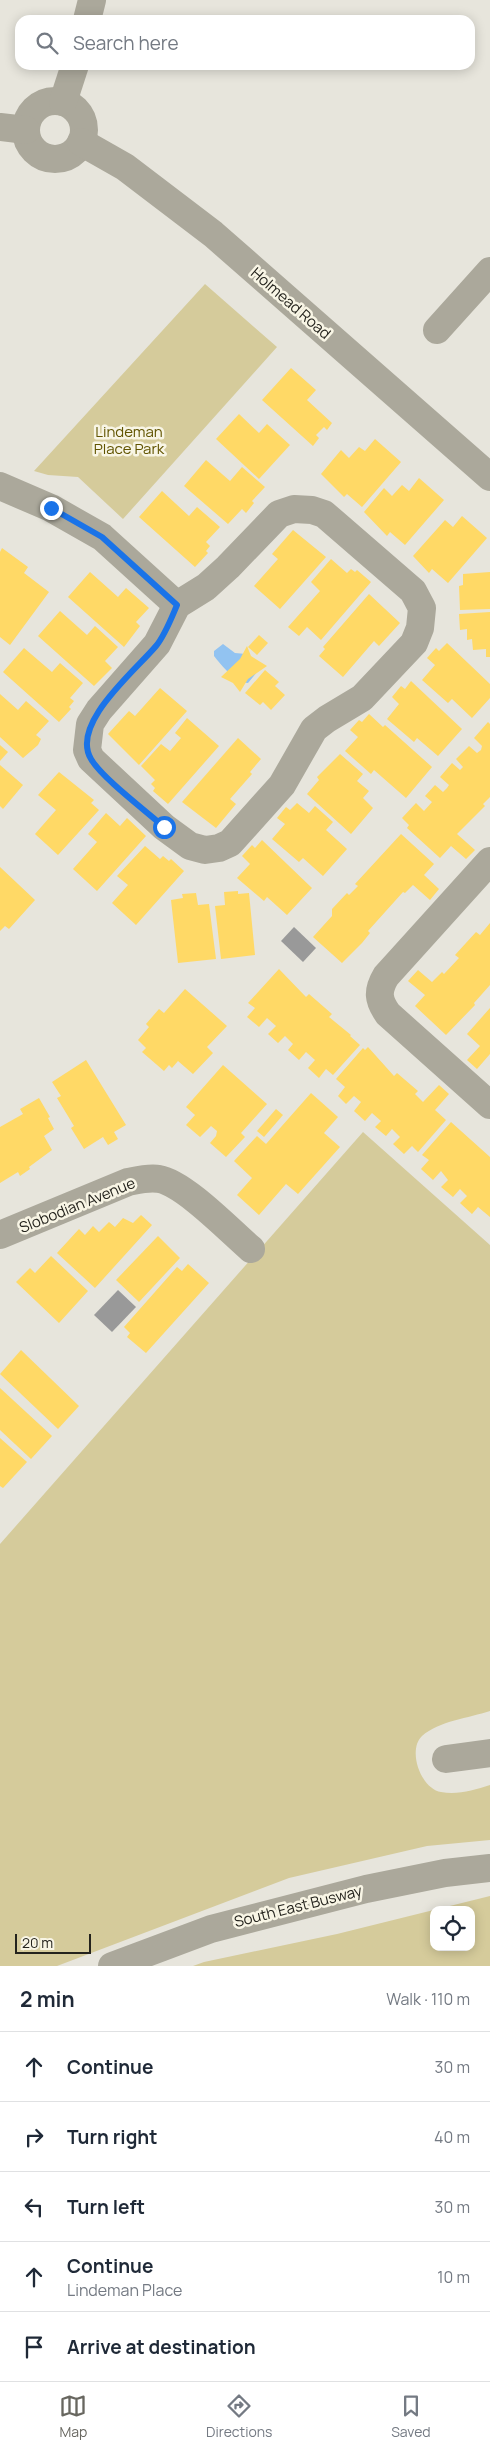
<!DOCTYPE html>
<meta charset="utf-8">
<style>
:root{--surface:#fff;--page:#f6f6f7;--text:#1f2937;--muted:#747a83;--line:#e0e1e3;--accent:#686760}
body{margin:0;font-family:Manrope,sans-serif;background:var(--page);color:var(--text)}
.controls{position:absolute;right:15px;bottom:15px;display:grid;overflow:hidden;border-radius:10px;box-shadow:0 2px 12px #0003}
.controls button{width:45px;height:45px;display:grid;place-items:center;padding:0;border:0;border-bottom:1px solid var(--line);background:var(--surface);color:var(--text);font:25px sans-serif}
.scale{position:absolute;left:15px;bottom:12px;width:76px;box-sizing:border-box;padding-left:5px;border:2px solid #24231d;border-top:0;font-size:14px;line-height:18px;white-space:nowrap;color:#24231d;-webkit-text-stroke:4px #f8f5e5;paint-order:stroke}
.stop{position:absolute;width:15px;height:15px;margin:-11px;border:4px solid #1a73e8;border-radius:50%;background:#fff}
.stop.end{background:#1a73e8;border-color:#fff;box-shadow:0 1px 5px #0008}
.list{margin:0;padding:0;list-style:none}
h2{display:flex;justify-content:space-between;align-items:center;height:65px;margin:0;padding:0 20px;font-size:21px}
h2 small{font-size:16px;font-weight:400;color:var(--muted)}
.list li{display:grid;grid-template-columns:32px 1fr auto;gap:15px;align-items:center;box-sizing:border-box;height:70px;padding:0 20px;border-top:1px solid var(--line)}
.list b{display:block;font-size:19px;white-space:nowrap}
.list p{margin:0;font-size:16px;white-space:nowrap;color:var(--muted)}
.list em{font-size:16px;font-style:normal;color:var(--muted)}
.icon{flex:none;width:28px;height:28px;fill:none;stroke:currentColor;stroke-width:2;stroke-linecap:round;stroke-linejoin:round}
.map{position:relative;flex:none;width:490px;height:1966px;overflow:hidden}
.search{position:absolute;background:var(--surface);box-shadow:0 2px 12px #0003;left:15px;right:15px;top:15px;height:55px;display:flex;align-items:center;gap:12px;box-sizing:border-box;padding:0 18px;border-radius:15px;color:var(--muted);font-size:19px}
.sheet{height:415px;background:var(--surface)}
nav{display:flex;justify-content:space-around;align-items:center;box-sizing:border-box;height:70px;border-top:1px solid var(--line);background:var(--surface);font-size:14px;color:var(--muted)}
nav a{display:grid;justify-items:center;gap:2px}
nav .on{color:var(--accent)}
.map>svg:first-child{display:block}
.green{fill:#d5cb9b;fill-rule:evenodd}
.water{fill:#92c3f1}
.homes{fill:#ffd966}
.industry{fill:#999}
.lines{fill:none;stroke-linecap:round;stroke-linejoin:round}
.minor{stroke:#aba89b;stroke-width:28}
.route{stroke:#1a73e8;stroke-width:6}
.labels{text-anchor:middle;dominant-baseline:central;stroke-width:5;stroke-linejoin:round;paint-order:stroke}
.street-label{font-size:15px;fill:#24231d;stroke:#f8f5e5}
.park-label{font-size:15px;fill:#615400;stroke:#f8f5e5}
</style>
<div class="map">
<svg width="490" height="1966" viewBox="0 0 490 1966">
<rect width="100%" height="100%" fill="#e7e5dc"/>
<g class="green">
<path d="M205 284 277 347 123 519 78 477 48 475 34 471Z"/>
<path d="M363 1132 490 1245V1711C469 1718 439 1721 422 1736 407 1750 421 1789 441 1792 458 1795 474 1790 490 1785V1840L427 1846 289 1878 57 1966H0V1544Z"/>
<path d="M490 1896V1966H193L204 1962 337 1934ZM434 1910H471V1947H434Z"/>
</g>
<path class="water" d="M223 644 235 653 246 654 257 672 248 683C236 683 221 665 214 656V651Z"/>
<g class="homes">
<path d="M291 368 316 390 307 400 332 423 327 430 324 427 316 435 319 438 313 446 262 400Z"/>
<path d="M239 414 259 433 267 424 290 445 259 479 216 439Z"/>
<path d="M375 439 401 462 362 507 347 494 344 497 321 474 341 450 349 458 359 447 365 451Z"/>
<path d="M206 460 230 481 242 467 265 487 252 501 254 503 246 513 242 509 228 524 184 486Z"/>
<path d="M419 478 444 500 405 545 390 532 387 536 364 512 384 488 392 496 402 485 409 491Z"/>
<path d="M162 491 189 516 197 507 220 527 206 542 210 546 206 551 208 553 195 567 139 517Z"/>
<path d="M462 516 487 538 448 583 432 569 429 573 413 556 445 520 453 527Z"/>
<path d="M293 530 326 557 280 609 254 586 278 559 272 554Z"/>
<path d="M2 548 28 567 24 573 49 592 10 645 0 637V552Z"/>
<path d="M331 559 347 573 351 569 355 572 357 570 371 582 321 640 307 627 299 636 288 627 320 591 311 582Z"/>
<path d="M90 572 118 597 126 588 149 608 136 622 140 626 124 647 68 597Z"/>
<path d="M490 572V609L460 610 459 586 463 585V574Z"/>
<path d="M369 594 400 623 379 646 374 641 343 677 319 656 325 649 323 647Z"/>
<path d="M60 611 87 635 95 626 118 647 105 661 112 668 94 686 38 636Z"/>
<path d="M490 612V657H486V649L473 650 472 639 467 640V629L460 630 459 614Z"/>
<path d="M259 635 268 643 257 655 248 647Z"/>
<path d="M447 643 490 684V698L472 718 452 699 448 703 422 680 435 665 427 658 436 648 439 651Z"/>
<path d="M247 646 251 656 267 666 248 679 240 692 233 683 221 677 240 659Z"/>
<path d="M24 648 52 672 60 663 83 683 70 698 74 701 69 707 71 709 59 722 3 672Z"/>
<path d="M265 670 279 682 275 686 285 695 271 710 263 702 260 705 245 693Z"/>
<path d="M411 681 462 729 438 756 417 738 414 742 387 719 399 704 392 697 401 686 405 689Z"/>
<path d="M160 688 187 711 139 765 108 734 129 711 135 716Z"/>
<path d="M0 694 18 710 26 701 49 721 36 735 41 739 38 745 23 758 0 737Z"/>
<path d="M369 714 383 727 385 725 432 767 406 798 374 770 371 774 345 751 358 737 350 730 359 720 362 722Z"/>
<path d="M187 718 219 746 168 804 153 791 155 788 151 784 155 780 141 766 161 744 170 751 181 738 175 733Z"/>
<path d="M488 722 490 724V797L483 804 485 806 457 834 475 850 466 859 451 846 440 858 407 828 409 825 402 818 416 803 424 811 432 802 425 796 435 785 443 792 447 788 449 785 440 777 452 763 460 770 463 767 456 759 469 746 477 753 481 750 482 746 474 738Z"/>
<path d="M238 738 261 759 250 772 252 774 230 799 236 804 216 828 182 802Z"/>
<path d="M0 745 8 752 0 761Z"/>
<path d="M340 754 363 774 357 781 369 791 363 798 373 808 351 834 307 794 319 780 317 777Z"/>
<path d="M0 765 23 785 3 809 0 806Z"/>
<path d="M59 772 94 800 91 803 99 810 58 855 35 834 56 810 38 795Z"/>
<path d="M297 803 309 813 315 806 333 822 326 830 347 849 323 876 303 858 299 862 272 839 285 824 277 818 286 807 290 810Z"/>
<path d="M106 813 120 826 127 818 146 836 97 891 73 869 97 842 88 834Z"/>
<path d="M401 834 434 864 424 875 439 889 430 900 413 885 405 893 403 892 368 931 370 933 362 943 342 963 313 937 332 916V909L347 893 349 895 358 886 355 884Z"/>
<path d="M262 840 312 888 287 915 267 897 264 901 237 878 250 864 242 856 252 845 255 848Z"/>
<path d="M145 846 160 859 163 856 169 861 171 859 184 871 136 925 112 903 128 885 117 876Z"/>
<path d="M0 867 35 900 9 929 5 926 0 931Z"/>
<path d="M238 891V894L249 893 255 955 221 959 215 906 225 905 224 892Z"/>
<path d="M196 893 198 905 209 904 216 959 178 963 171 900 183 898 182 894Z"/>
<path d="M490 923V985L474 1003 475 1005 446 1035 415 1006 425 995 408 981 418 970 432 982 442 972 444 974 459 958 455 955 476 932 480 935Z"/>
<path d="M279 969 306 997 309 994 332 1014 329 1017 351 1035 350 1036 360 1045 333 1075 326 1069 319 1078 308 1068 315 1060 306 1052 299 1060 288 1050 293 1044 285 1036 278 1043 268 1034 276 1026 267 1018 259 1027 247 1017 255 1008 248 1003Z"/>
<path d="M185 989 227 1026 207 1047 213 1053 193 1074 178 1061 172 1068 169 1065 164 1071 142 1052 146 1048 138 1040 149 1027 146 1024 159 1009 164 1013Z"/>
<path d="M490 1008V1054L477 1069 467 1060 480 1046 467 1034Z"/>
<path d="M368 1047 394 1076 397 1073 418 1091 415 1094 423 1102 439 1085 449 1094 435 1110 446 1120 418 1152 412 1146 404 1154 393 1144 400 1137 392 1129 386 1136 375 1127 381 1121 372 1113 365 1121 354 1111 361 1102 354 1096 346 1104 338 1096 345 1087 336 1079 363 1048 365 1050Z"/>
<path d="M86 1060 126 1125 114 1132 118 1139 108 1145 103 1137 84 1149 71 1128 74 1126 57 1098 61 1096 52 1082Z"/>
<path d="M223 1065 267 1104 241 1133 245 1137 226 1157 210 1143 216 1136 217 1131 211 1126 200 1137 186 1125 195 1115 186 1107Z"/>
<path d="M311 1093 338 1117 324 1133 340 1147 298 1194 286 1184 259 1215 237 1195 252 1178 234 1161 257 1136 266 1144Z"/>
<path d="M39 1098 50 1117 48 1118 54 1129 44 1136 52 1150 29 1167 30 1169 20 1176 18 1172 0 1183V1127L23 1114 20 1109Z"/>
<path d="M276 1109 283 1115 264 1137 257 1131Z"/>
<path d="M451 1122 490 1157V1217L478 1207 472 1214 460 1203 467 1196 460 1189 453 1197 441 1187 448 1180 441 1171 433 1180 421 1169 429 1160 422 1155Z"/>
<path d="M141 1215 152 1225 95 1288 57 1253 79 1229 85 1235 93 1226 99 1232 109 1222 115 1227 123 1218 133 1223Z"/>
<path d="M158 1236 180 1258 139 1302 116 1280Z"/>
<path d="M51 1256 88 1291 59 1323 16 1282 30 1268 35 1273Z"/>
<path d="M188 1264 209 1283 146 1353 127 1337 130 1333 124 1327 177 1267 182 1271Z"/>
<path d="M21 1350 79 1406 58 1429 0 1374Z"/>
<path d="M0 1388 52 1436 31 1459 0 1430Z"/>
<path d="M0 1438 27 1462 3 1488 0 1486Z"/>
</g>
<g class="industry">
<path d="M294 927 316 948 303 962 281 941Z"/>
<path d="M118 1290 136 1307 112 1332 94 1315Z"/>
</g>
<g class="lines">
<g class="minor">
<path d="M87 20 92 0"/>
<circle cx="55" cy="130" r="29"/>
<path d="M63 102 75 65"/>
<path d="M0 127 26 130"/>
<path d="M81 142 125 167 213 234 490 477"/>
<path d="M437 330 490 271"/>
<path d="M0 486 51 508 102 537 177 605"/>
<path d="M294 509 312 510 324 514 413 591 422 608 420 628 414 643 362 698 327 719 314 729 282 785 230 843 219 848 205 850 190 846 164 827 91 759 87 750 90 724 99 710 157 644 177 605 206 587 228 567 279 514Z"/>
<path d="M490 861 386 976C377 991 378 1000 388 1014L490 1105"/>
<path d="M0 1235 128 1182C138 1180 149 1177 159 1179 184 1183 230 1231 251 1249"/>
<path d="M446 1759 490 1753"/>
<path d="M112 1966 211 1929 366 1889 445 1873 490 1868"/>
</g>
</g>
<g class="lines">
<path class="route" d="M51 508 102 537 177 605C171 619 165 635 156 646 135 671 70 724 91 759 102 778 146 811 164 827"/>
</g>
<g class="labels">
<g class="street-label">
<text transform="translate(291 303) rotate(41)">Holmead Road</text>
<text transform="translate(77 1205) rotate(-22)">Slobodian Avenue</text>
<text transform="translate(298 1906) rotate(-14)">South East Busway</text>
</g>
<g class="park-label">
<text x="129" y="431">Lindeman<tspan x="129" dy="17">Place Park</tspan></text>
</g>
</g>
</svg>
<div class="controls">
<button><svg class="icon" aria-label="locate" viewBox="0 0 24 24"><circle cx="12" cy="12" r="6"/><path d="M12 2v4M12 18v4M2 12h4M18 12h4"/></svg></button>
</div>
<div class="scale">20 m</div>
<div class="stop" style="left:164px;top:827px"></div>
<div class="stop end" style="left:51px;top:508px"></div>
<div class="search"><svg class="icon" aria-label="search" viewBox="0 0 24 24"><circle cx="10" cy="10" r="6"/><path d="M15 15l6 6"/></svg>Search here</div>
</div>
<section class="sheet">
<h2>2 min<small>Walk · 110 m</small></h2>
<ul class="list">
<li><svg class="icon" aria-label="ahead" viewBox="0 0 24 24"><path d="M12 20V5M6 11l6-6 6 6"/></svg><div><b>Continue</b></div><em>30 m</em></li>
<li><svg class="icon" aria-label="right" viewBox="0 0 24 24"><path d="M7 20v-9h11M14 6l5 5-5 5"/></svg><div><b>Turn right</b></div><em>40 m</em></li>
<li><svg class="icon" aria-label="left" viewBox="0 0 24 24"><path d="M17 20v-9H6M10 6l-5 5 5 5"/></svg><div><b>Turn left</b></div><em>30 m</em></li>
<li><svg class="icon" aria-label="ahead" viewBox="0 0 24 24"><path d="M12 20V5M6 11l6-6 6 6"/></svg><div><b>Continue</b><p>Lindeman Place</p></div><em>10 m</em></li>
<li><svg class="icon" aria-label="arrive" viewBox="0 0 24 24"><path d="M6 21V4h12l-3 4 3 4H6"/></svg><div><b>Arrive at destination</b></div></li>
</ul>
</section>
<nav>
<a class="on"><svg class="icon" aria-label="map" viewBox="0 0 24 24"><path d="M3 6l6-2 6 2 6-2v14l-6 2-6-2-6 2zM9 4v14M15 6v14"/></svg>Map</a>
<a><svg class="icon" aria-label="directions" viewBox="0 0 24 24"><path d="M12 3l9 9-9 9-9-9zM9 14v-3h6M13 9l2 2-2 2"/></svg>Directions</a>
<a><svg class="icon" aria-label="saved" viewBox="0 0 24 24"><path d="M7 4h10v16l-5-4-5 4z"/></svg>Saved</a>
</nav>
